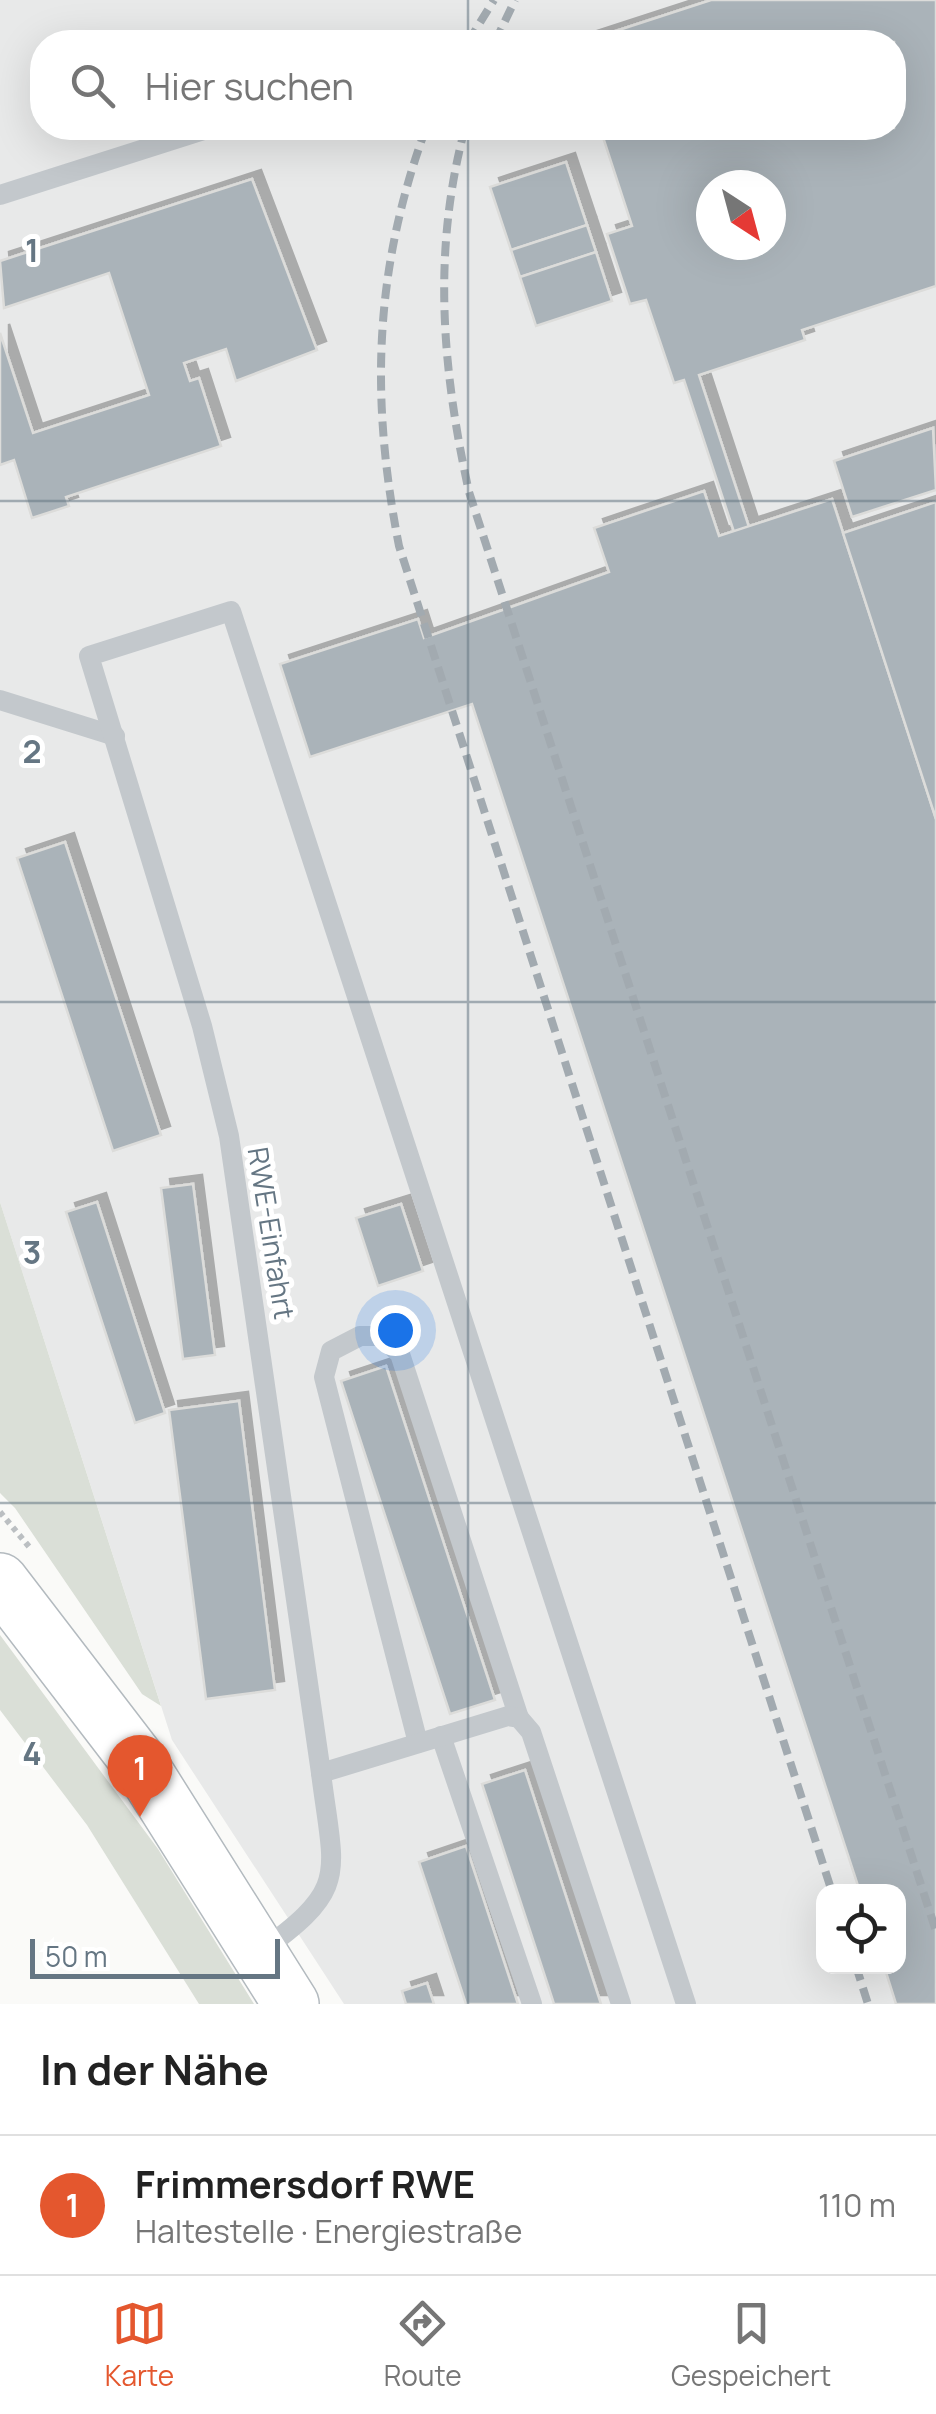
<!DOCTYPE html>
<html lang="de">
<meta charset="utf-8">
<style>
:root{--surface:#fff;--page:#f2f2f2;--text:#222;--muted:#767676;--line:#e0e0e0;--accent:#e4572e}
body{margin:0;font-family:Manrope,sans-serif;background:var(--page);color:var(--text)}
.controls{position:absolute;right:30px;bottom:30px;display:grid;overflow:hidden;border-radius:20px;box-shadow:0 10px 40px #0002}
.controls button{width:90px;height:90px;display:grid;place-items:center;padding:0;border:0;border-bottom:2px solid var(--line);background:var(--surface);color:var(--text);font:50px sans-serif}
.compass{position:absolute;left:696px;top:170px;width:90px;height:90px;border-radius:50%;background:var(--surface);box-shadow:0 10px 40px #0002;rotate:144deg}
.scale{position:absolute;left:30px;bottom:25px;width:250px;box-sizing:border-box;padding-left:10px;border:5px solid #657683;border-top:0;font-size:28px;line-height:35px;white-space:nowrap;color:#657683;-webkit-text-stroke:8px #fff;paint-order:stroke}
.you{position:absolute;left:395px;top:1330px;width:35px;height:35px;margin:-25px;border:8px solid #fff;border-radius:50%;background:#1a73e8;box-shadow:0 0 0 15px #1a73e833}
.badge{display:grid;place-items:center;width:65px;height:65px;border-radius:50%;background:var(--accent);color:#fff;font-size:32px;font-weight:700}
.pin{position:absolute;translate:-50% -82px;filter:drop-shadow(0 2px 5px #0008)}
.pin::after{content:'';position:absolute;top:52px;width:35px;height:30px;background:inherit;clip-path:polygon(0 0,100% 0,50% 100%)}
.list{margin:0;padding:0;list-style:none}
h2{display:flex;justify-content:space-between;align-items:center;height:130px;margin:0;padding:0 40px;font-size:42px}
h2 small{font-size:32px;font-weight:400;color:var(--muted)}
.list li{display:grid;grid-template-columns:65px 1fr auto;gap:30px;align-items:center;box-sizing:border-box;height:140px;padding:0 40px;border-top:2px solid var(--line)}
.list b{display:block;font-size:38px;white-space:nowrap}
.list p{margin:0;font-size:32px;white-space:nowrap;color:var(--muted)}
.list em{font-size:32px;font-style:normal;color:var(--muted)}
.icon{flex:none;width:55px;height:55px;fill:none;stroke:currentColor;stroke-width:2;stroke-linecap:round;stroke-linejoin:round}
.map{position:relative;flex:none;width:936px;height:2004px;overflow:hidden}
.search{position:absolute;background:var(--surface);box-shadow:0 10px 40px #0002;left:30px;right:30px;top:30px;height:110px;display:flex;align-items:center;gap:25px;box-sizing:border-box;padding:0 35px;border-radius:40px;color:var(--muted);font-size:38px}
.sheet{height:270px;background:var(--surface)}
nav{display:flex;justify-content:space-around;align-items:center;box-sizing:border-box;height:140px;border-top:2px solid var(--line);background:var(--surface);font-size:28px;color:var(--muted)}
nav a{display:grid;justify-items:center;gap:5px}
nav .on{color:var(--accent)}
.map>svg:first-child{display:block}
.built{fill:#e8e9e9;fill-rule:evenodd}
.green{fill:#dadfd7}
.building{fill:#aab3b9;stroke:#dcdcda;stroke-width:2.5;fill-rule:evenodd;filter:url(#shadow)}
.lines{fill:none;stroke-linecap:round;stroke-linejoin:round}
.secondary-casing{stroke:#b3babf;stroke-width:58}
.path{stroke:#bbbfc2;stroke-width:6;stroke-dasharray:5 5;stroke-linecap:butt}
.lane{stroke:#c3c8cc;stroke-width:20}
.secondary{stroke:#fff;stroke-width:55}
.rail{stroke:#a2aab0;stroke-width:8;stroke-dasharray:15 8;stroke-linecap:butt}
.grid{fill:none;stroke:#657683;stroke-width:2.5;stroke-opacity:0.55}
.labels{text-anchor:middle;dominant-baseline:central;stroke-width:10;stroke-linejoin:round;paint-order:stroke}
.street-label{font-size:28px;fill:#657683;stroke:#fff}
.grid-label{font-size:32px;text-anchor:middle;font-weight:bold;fill:#657683;stroke:#fff;stroke-width:10;stroke-linejoin:round;paint-order:stroke}
</style>
<div class="map">
<svg width="936" height="2004" viewBox="0 0 936 2004">
<defs>
<filter id="shadow"><feDropShadow dx="9" dy="-9" stdDeviation="0" flood-color="#0004"/></filter>
</defs>
<rect width="100%" height="100%" fill="#fafaf8"/>
<path class="built" d="M0 0H936V2004H344L172 1740 0 1202ZM42 42H894V128H42ZM711 185H771V245H711ZM824 1892H898V1966H824Z"/>
<g class="green">
<path d="M0 1202 161 1706 142 1694 15 1508 0 1493Z"/>
<path d="M0 1635 158 1849 254 2004H199L87 1825 0 1710Z"/>
</g>
<g class="building">
<path d="M711 0H936V286L802 330 805 340 699 375 749 527 734 532 684 380 674 383 646 300 630 304 607 234 632 226 600 128H894V42H582ZM711 185H771V245H711Z"/>
<path d="M566 162 587 225 511 250 490 187Z"/>
<path d="M252 179 317 350 236 381 226 349 184 363 190 381 199 378 221 446 66 497 69 506 32 518 14 460 0 465V333L33 433 149 395 109 273 4 308 0 261Z"/>
<path d="M587 225 596 252 520 277 511 250Z"/>
<path d="M596 252 612 301 536 326 520 277Z"/>
<path d="M933 428 936 490 852 517 834 461Z"/>
<path d="M704 491 719 536 832 499 936 819V2004H896L884 1966H898V1892H860L472 704 310 757 280 664 418 619 424 638 609 572 594 528Z"/>
<path d="M936 502V819L843 533Z"/>
<path d="M65 842 161 1135 113 1151 17 858Z"/>
<path d="M193 1184 215 1355 183 1359 161 1188Z"/>
<path d="M97 1202 165 1413 135 1423 66 1212Z"/>
<path d="M401 1204 423 1271 378 1286 356 1218Z"/>
<path d="M386 1366 495 1700 450 1714 341 1381Z"/>
<path d="M239 1401 275 1690 206 1699 169 1410Z"/>
<path d="M525 1770 601 2004H554L482 1784Z"/>
<path d="M466 1846 518 2004H466L419 1862Z"/>
<path d="M427 1983 434 2004H406L402 1991Z"/>
</g>
<g class="lines">
<defs>
<path id="secondary" d="M0 1581 138 1761 291 2004"/>
</defs>
<use href="#secondary" class="secondary-casing"/>
<path class="path" d="M0 1512 31 1549"/>
<g class="lane">
<path d="M0 195 210 128"/>
<path d="M0 700 115 736"/>
<path d="M441 1736 532 2004"/>
<path d="M418 1743 324 1377 331 1351 360 1336H381L400 1354 519 1718"/>
<path d="M321 1773 508 1716 519 1718 531 1732 621 2004"/>
<path d="M260 1952C350 1887 334 1877 321 1773L229 1136 202 1026 89 656 231 611 686 2004"/>
</g>
<use href="#secondary" class="secondary"/>
<g class="rail">
<path d="M468 42 494 0"/>
<path d="M495 42 515 0"/>
<path d="M426 128C374 270 370 398 399 546L832 1892"/>
<path d="M465 128C432 251 442 369 469 492L936 1931"/>
<path d="M856 1966 868 2004"/>
</g>
</g>
<path class="grid" d="M468 0V42M468 128V2004M0 501H936M0 1002H936M0 1503H936"/>
<g class="labels">
<g class="street-label">
<text transform="translate(272 1233) rotate(81)">RWE-Einfahrt</text>
</g>
</g>
<g class="grid-label">
<text x="32" y="262">1</text>
<text x="32" y="763">2</text>
<text x="32" y="1264">3</text>
<text x="32" y="1765">4</text>
</g>
</svg>
<div class="controls">
<button><svg class="icon" aria-label="locate" viewBox="0 0 24 24"><circle cx="12" cy="12" r="6"/><path d="M12 2v4M12 18v4M2 12h4M18 12h4"/></svg></button>
</div>
<svg class="compass" viewBox="-18 -18 36 36"><path d="M0-13l5 13h-10z" fill="#e53935"/><path d="M0 13l5-13h-10z" fill="#767676"/></svg>
<div class="scale">50 m</div>
<div class="you"></div>
<div class="pin badge" style="left:140px;top:1817px">1</div>
<div class="search"><svg class="icon" aria-label="search" viewBox="0 0 24 24"><circle cx="10" cy="10" r="6"/><path d="M15 15l6 6"/></svg>Hier suchen</div>
</div>
<section class="sheet">
<h2>In der Nähe<small></small></h2>
<ul class="list">
<li><span class="badge">1</span><div><b>Frimmersdorf RWE</b><p>Haltestelle · Energiestraße</p></div><em>110 m</em></li>
</ul>
</section>
<nav>
<a class="on"><svg class="icon" aria-label="map" viewBox="0 0 24 24"><path d="M3 6l6-2 6 2 6-2v14l-6 2-6-2-6 2zM9 4v14M15 6v14"/></svg>Karte</a>
<a><svg class="icon" aria-label="directions" viewBox="0 0 24 24"><path d="M12 3l9 9-9 9-9-9zM9 14v-3h6M13 9l2 2-2 2"/></svg>Route</a>
<a><svg class="icon" aria-label="saved" viewBox="0 0 24 24"><path d="M7 4h10v16l-5-4-5 4z"/></svg>Gespeichert</a>
</nav>
